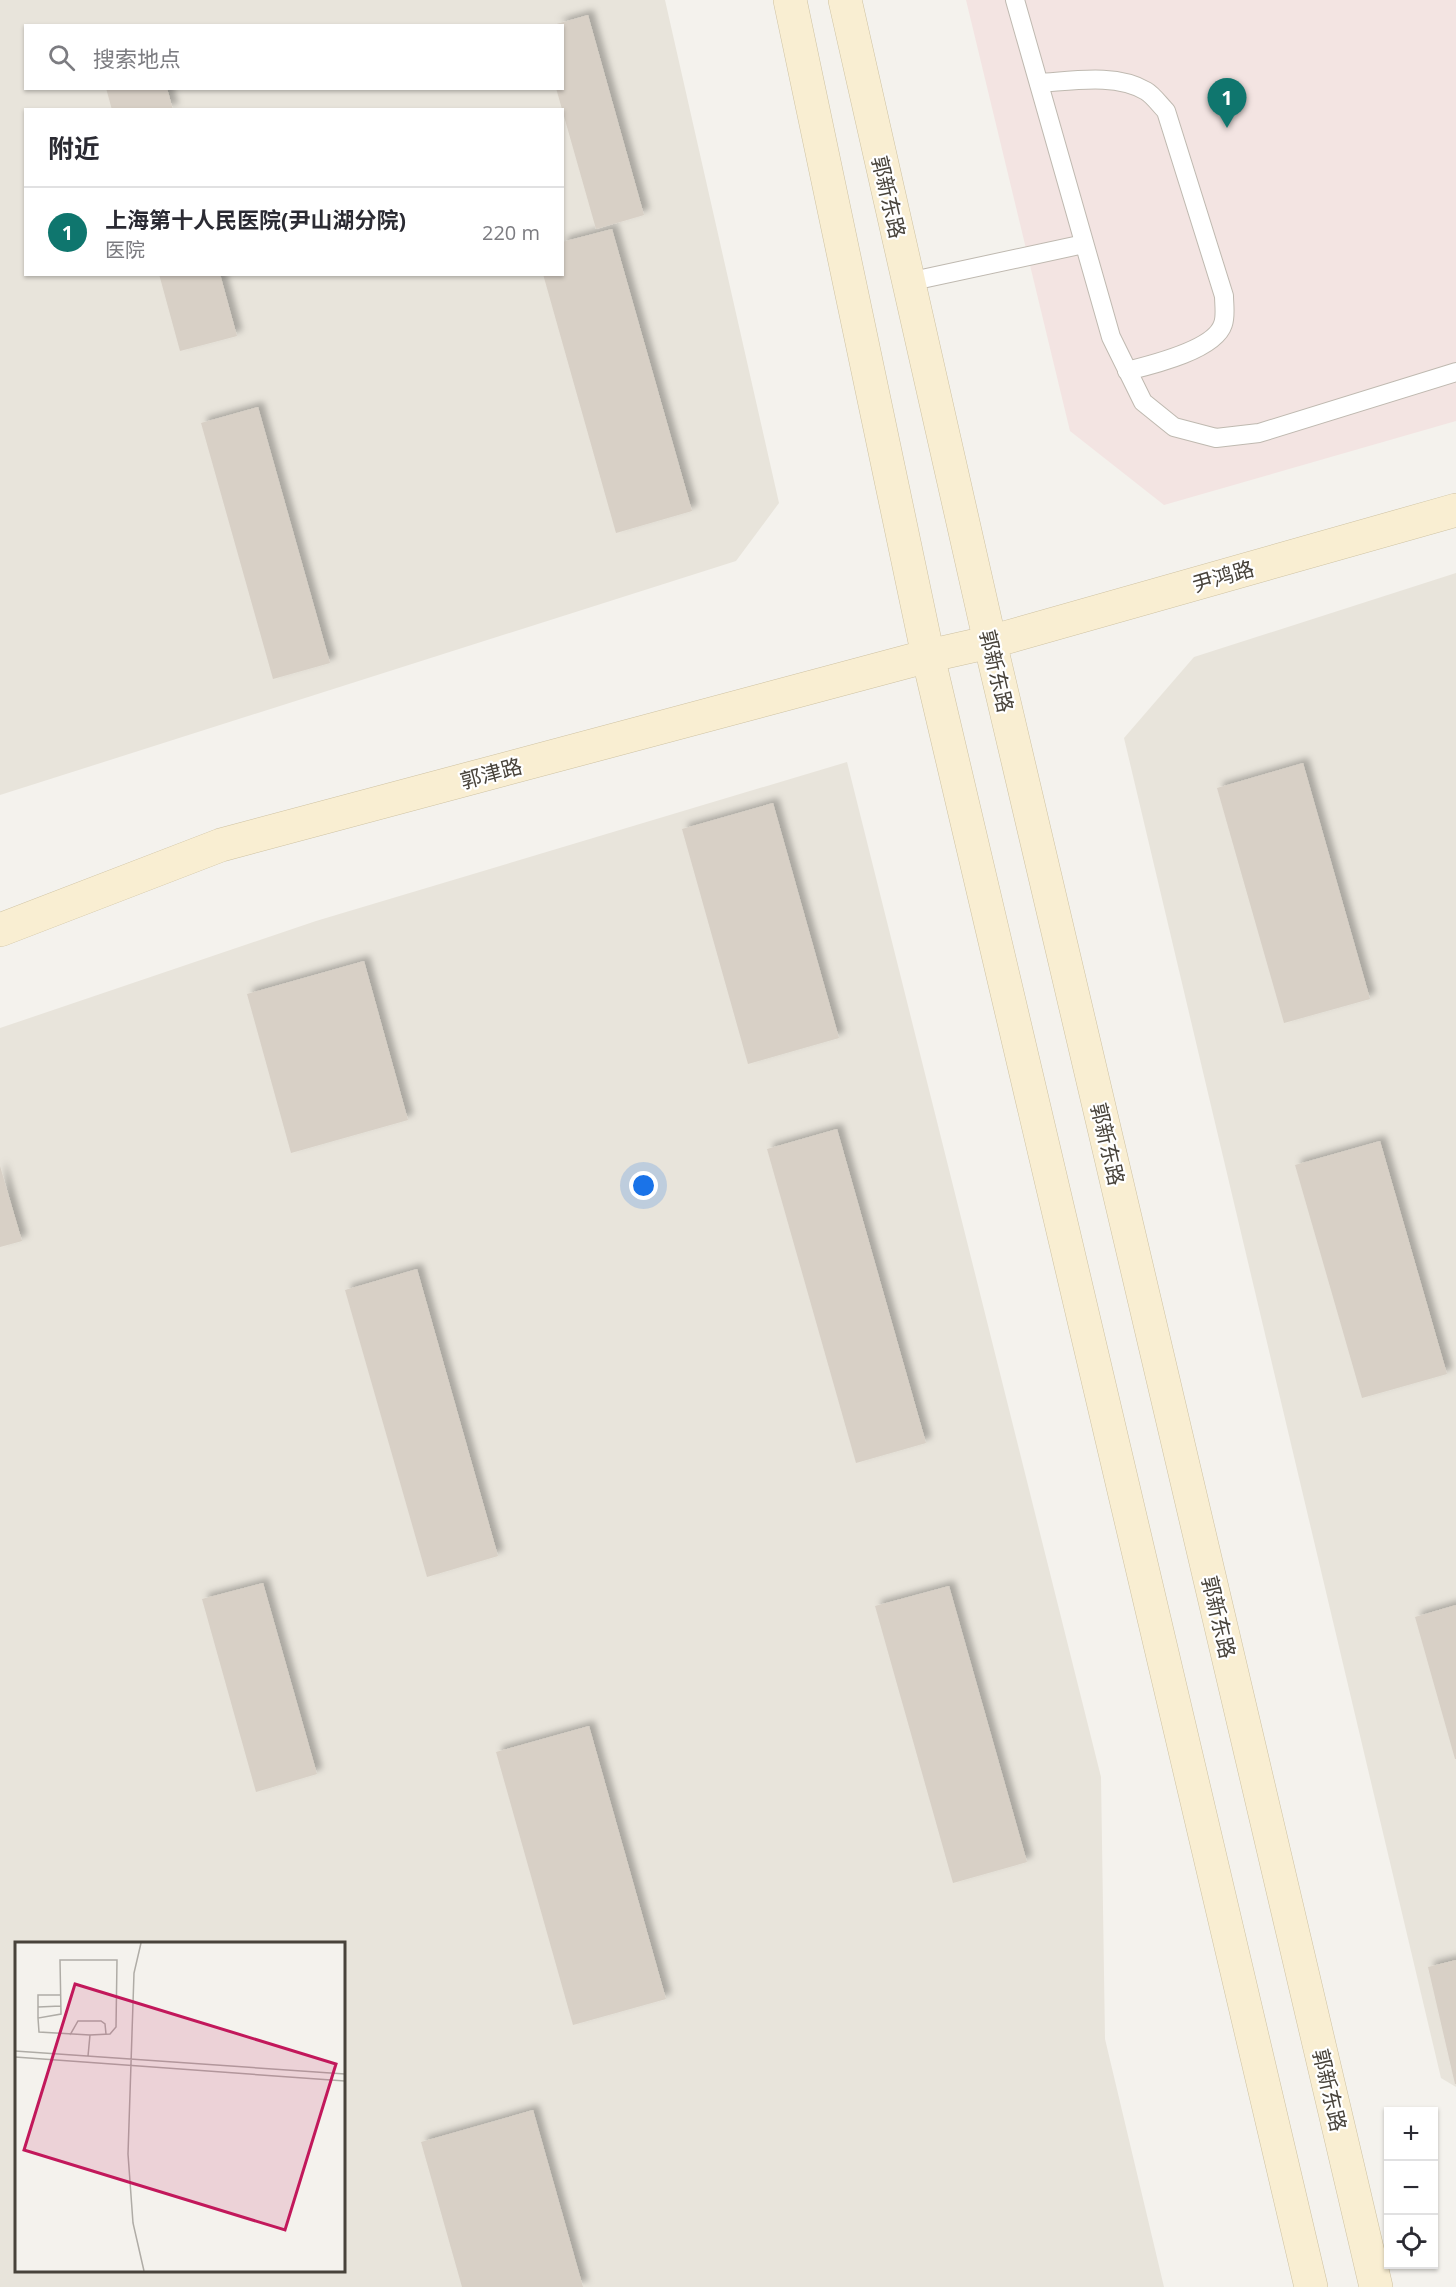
<!DOCTYPE html>
<html lang="zh">
<meta charset="utf-8">
<style>
:root{--surface:#fff;--page:#f2f2f3;--text:#2b2b33;--muted:#7c7c81;--line:#e1e1e2;--accent:#0f766e}
body{margin:0;font-family:"Open Sans","Noto Sans SC",sans-serif;background:var(--page);color:var(--text)}
.controls{position:absolute;right:18px;bottom:18px;display:grid;overflow:hidden;border-radius:0px;box-shadow:0 2px 4px #0004}
.controls button{width:54px;height:54px;display:grid;place-items:center;padding:0;border:0;border-bottom:2px solid var(--line);background:var(--surface);color:var(--text);font:30px sans-serif}
.you{position:absolute;left:644px;top:1186px;width:21px;height:21px;margin:-15px;border:4px solid #fff;border-radius:50%;background:#1a73e8;box-shadow:0 0 0 9px #1a73e833}
.badge{display:grid;place-items:center;width:39px;height:39px;border-radius:50%;background:var(--accent);color:#fff;font-size:20px;font-weight:700}
.pin{position:absolute;translate:-50% -50px;filter:drop-shadow(0 2px 3px #0008)}
.pin::after{content:'';position:absolute;top:32px;width:21px;height:18px;background:inherit;clip-path:polygon(0 0,100% 0,50% 100%)}
.list{margin:0;padding:0;list-style:none}
h2{display:flex;justify-content:space-between;align-items:center;height:78px;margin:0;padding:0 24px;font-size:26px}
h2 small{font-size:20px;font-weight:400;color:var(--muted)}
.list li{display:grid;grid-template-columns:39px 1fr auto;gap:18px;align-items:center;box-sizing:border-box;height:90px;padding:0 24px;border-top:2px solid var(--line)}
.list b{display:block;font-size:22px;white-space:nowrap}
.list p{margin:0;font-size:20px;white-space:nowrap;color:var(--muted)}
.list em{font-size:20px;font-style:normal;color:var(--muted)}
.icon{flex:none;width:33px;height:33px;fill:none;stroke:currentColor;stroke-width:2;stroke-linecap:round;stroke-linejoin:round}
.map{position:relative;flex:none;width:1456px;height:2287px;overflow:hidden}
.search{position:absolute;background:var(--surface);box-shadow:0 2px 4px #0004;left:24px;top:24px;width:540px;height:66px;display:flex;align-items:center;gap:15px;box-sizing:border-box;padding:0 21px;border-radius:0px;color:var(--muted);font-size:22px}
.panel{position:absolute;background:var(--surface);box-shadow:0 2px 4px #0004;left:24px;top:108px;width:540px;height:168px;border-radius:0px}
.map>svg:first-child{display:block}
.residential{fill:#e8e4db;fill-rule:evenodd}
.medical{fill:#f3e4e2}
.building{fill:#d8d0c6;filter:url(#shadow)}
.lines{fill:none;stroke-linecap:round;stroke-linejoin:round}
.lane-casing{stroke:#bfb9b0;stroke-width:20}
.secondary-casing{stroke:#cec2a2;stroke-width:34}
.lane{stroke:#fff;stroke-width:18}
.secondary{stroke:#f9eed2;stroke-width:33}
.labels{text-anchor:middle;dominant-baseline:central;stroke-width:4.5;stroke-linejoin:round;paint-order:stroke}
.street-label{font-size:21px;fill:#48433b;stroke:#fff}
.inset-road{fill:none;stroke:#afaca6;stroke-width:1.5}
.view{fill:#c2185b;fill-opacity:0.15;stroke:#c2185b;stroke-width:3}
.inset-edge{fill:none;stroke:#48433b;stroke-width:3}
</style>
<div class="map">
<svg width="1456" height="2287" viewBox="0 0 1456 2287">
<defs>
<filter id="shadow"><feDropShadow dx="5.5" dy="-5.5" stdDeviation="3" flood-color="#0004"/></filter>
</defs>
<rect width="100%" height="100%" fill="#f4f2ed"/>
<g class="residential">
<path d="M0 0H665L779 503 736 561 0 795ZM26 26H562V88H26ZM26 110H562V274H26Z"/>
<path d="M1456 573V2087L1441 2078 1124 738 1194 657Z"/>
<path d="M847 762 1101 1777 1105 2039 1164 2287H0V1028L316 921ZM16 1944H344V2270H16Z"/>
</g>
<path class="medical" d="M966 0H1456V421L1164 505 1070 431Z"/>
<g class="building">
<path d="M588 15 644 215 596 229 556 88H562V26L553 25Z"/>
<path d="M106 88H167L173 110H112Z"/>
<path d="M612 229 692 511 616 533 543 274H562V242Z"/>
<path d="M159 274H220L237 336 180 351Z"/>
<path d="M258 407 330 663 273 679 201 423Z"/>
<path d="M1303 763 1370 999 1284 1023 1217 788Z"/>
<path d="M773 803 839 1038 748 1064 682 829Z"/>
<path d="M364 961 408 1120 291 1153 247 994Z"/>
<path d="M837 1129 926 1443 856 1463 767 1149Z"/>
<path d="M1380 1141 1447 1374 1362 1398 1295 1165Z"/>
<path d="M0 1166 22 1241 0 1247Z"/>
<path d="M417 1269 498 1556 427 1577 345 1290Z"/>
<path d="M263 1583 317 1774 256 1792 202 1599Z"/>
<path d="M949 1586 1027 1862 953 1883 875 1606Z"/>
<path d="M1456 1605V1759H1455L1415 1617Z"/>
<path d="M589 1726 666 1999 573 2025 496 1752Z"/>
<path d="M1456 1960V2084H1455L1428 1967Z"/>
<path d="M533 2110 583 2287H462L421 2142Z"/>
</g>
<g class="lines">
<defs>
<g id="lane">
<path d="M1015 0 1111 337 1143 402 1174 427 1216 438 1259 433 1456 372"/>
<path d="M1039 83C1072 81 1116 73 1146 91 1153 95 1160 105 1166 111L1224 296C1224 304 1226 316 1223 324 1215 350 1151 365 1127 371"/>
<path d="M908 282 1084 244"/>
</g>
<g id="secondary">
<path d="M790 0 928 656 1311 2287"/>
<path d="M845 0 990 642 1376 2287"/>
<path d="M0 930 221 845 928 656 990 642 1456 510"/>
</g>
</defs>
<use href="#lane" class="lane-casing"/>
<use href="#secondary" class="secondary-casing"/>
<use href="#lane" class="lane"/>
<use href="#secondary" class="secondary"/>
</g>
<g class="labels">
<g class="street-label">
<text transform="translate(889 197) rotate(77)">郭新东路</text>
<text transform="translate(1223 576) rotate(-16)">尹鸿路</text>
<text transform="translate(997 671) rotate(77)">郭新东路</text>
<text transform="translate(491 773) rotate(-15)">郭津路</text>
<text transform="translate(1108 1144) rotate(77)">郭新东路</text>
<text transform="translate(1219 1617) rotate(77)">郭新东路</text>
<text transform="translate(1330 2090) rotate(77)">郭新东路</text>
</g>
</g>
<g transform="translate(15 1942)">
<rect width="330" height="330" fill="#f4f2ed"/>
<path class="inset-road" d="M126 1 119 31 113 212 118 281 129 329M23 65 46 64M23 76V53H46M55 93 63 79H86L90 82 91 92M0 109 330 132M73 114 75 93 95 92 101 85 102 18H45L46 72 23 76 24 90 75 93M0 115 330 139"/>
<path class="view" d="M60 42 321 122 270 288 9 208Z"/>
<rect width="330" height="330" class="inset-edge"/>
</g>
</svg>
<div class="controls">
<button>+</button>
<button>−</button>
<button><svg class="icon" aria-label="locate" viewBox="0 0 24 24"><circle cx="12" cy="12" r="6"/><path d="M12 2v4M12 18v4M2 12h4M18 12h4"/></svg></button>
</div>
<div class="you"></div>
<div class="pin badge" style="left:1227px;top:128px">1</div>
<div class="search"><svg class="icon" aria-label="search" viewBox="0 0 24 24"><circle cx="10" cy="10" r="6"/><path d="M15 15l6 6"/></svg>搜索地点</div>
<section class="panel">
<h2>附近<small></small></h2>
<ul class="list">
<li><span class="badge">1</span><div><b>上海第十人民医院(尹山湖分院)</b><p>医院</p></div><em>220 m</em></li>
</ul>
</section>
</div>
